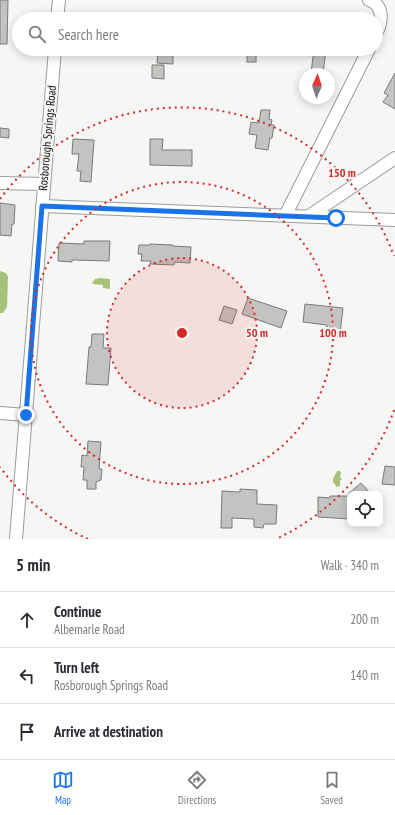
<!DOCTYPE html>
<meta charset="utf-8">
<style>
:root{--surface:#fff;--page:#f7f7f7;--text:#2b2b33;--muted:#7c7c81;--line:#e1e1e2;--accent:#1a73e8}
body{margin:0;font-family:"PT Sans Narrow",sans-serif;background:var(--page);color:var(--text)}
.controls{position:absolute;right:12px;bottom:12px;display:grid;overflow:hidden;border-radius:8px;box-shadow:0 2px 10px #0003}
.controls button{width:36px;height:36px;display:grid;place-items:center;padding:0;border:0;border-bottom:1px solid var(--line);background:var(--surface);color:var(--text);font:20px sans-serif}
.compass{position:absolute;left:299px;top:68px;width:36px;height:36px;border-radius:50%;background:var(--surface);box-shadow:0 2px 10px #0003;rotate:3deg}
.stop{position:absolute;width:12px;height:12px;margin:-9px;border:3px solid #1a73e8;border-radius:50%;background:#fff}
.stop.end{background:#1a73e8;border-color:#fff;box-shadow:0 1px 4px #0008}
.list{margin:0;padding:0;list-style:none}
h2{display:flex;justify-content:space-between;align-items:center;height:52px;margin:0;padding:0 16px;font-size:17px}
h2 small{font-size:13px;font-weight:400;color:var(--muted)}
.list li{display:grid;grid-template-columns:26px 1fr auto;gap:12px;align-items:center;box-sizing:border-box;height:56px;padding:0 16px;border-top:1px solid var(--line)}
.list b{display:block;font-size:15px;white-space:nowrap}
.list p{margin:0;font-size:13px;white-space:nowrap;color:var(--muted)}
.list em{font-size:13px;font-style:normal;color:var(--muted)}
.icon{flex:none;width:22px;height:22px;fill:none;stroke:currentColor;stroke-width:2;stroke-linecap:round;stroke-linejoin:round}
.map{position:relative;flex:none;width:395px;height:539px;overflow:hidden}
.search{position:absolute;background:var(--surface);box-shadow:0 2px 10px #0003;left:12px;right:12px;top:12px;height:44px;display:flex;align-items:center;gap:10px;box-sizing:border-box;padding:0 14px;border-radius:22px;color:var(--muted);font-size:15px}
.sheet{height:220px;background:var(--surface)}
nav{display:flex;justify-content:space-around;align-items:center;box-sizing:border-box;height:56px;border-top:1px solid var(--line);background:var(--surface);font-size:11px;color:var(--muted)}
nav a{display:grid;justify-items:center;gap:2px}
nav .on{color:var(--accent)}
.map>svg:first-child{display:block}
.water{fill:#a6c17a}
.building{fill:#c3c4c1;stroke:#797b77}
.lines{fill:none;stroke-linecap:round;stroke-linejoin:round}
.minor-casing{stroke:#9b9c99;stroke-width:14}
.minor{stroke:#fff;stroke-width:12}
.route{stroke:#1a73e8;stroke-width:5}
.ring{fill:none;stroke:#d62828;stroke-width:2;stroke-dasharray:2 4}
.labels{text-anchor:middle;dominant-baseline:central;stroke-width:4;stroke-linejoin:round;paint-order:stroke}
.street-label{font-size:12px;fill:#0c0c0b;stroke:#f6f7f4}
.centre{fill:#d62828;stroke:#f6f7f4;stroke-width:2}
.ring-label{font-size:12px;text-anchor:middle;font-weight:bold;fill:#d62828;stroke:#f6f7f4;stroke-width:4;stroke-linejoin:round;paint-order:stroke}
</style>
<div class="map">
<svg width="395" height="539" viewBox="0 0 395 539">
<rect width="100%" height="100%" fill="#f6f7f4"/>
<g class="water">
<path d="M0 271 6 273 8 277 7 307 3 313H0Z"/>
<path d="M100 278 110 279V289L103 288V285L94 284 92 283 95 279Z"/>
<path d="M337 471H340L341 473 340 477 342 479 340 481V486L337 487 333 482V479Z"/>
</g>
<g class="building">
<path d="M0 0H8L7 44H0Z"/>
<path d="M158 49H173V64L157 63Z"/>
<path d="M314 49H326L323 74 311 73Z"/>
<rect x="247" y="51" width="9" height="11"/>
<path d="M152 65H164V79L152 78Z"/>
<path d="M395 73V109L383 102 388 95 384 93Z"/>
<path d="M261 110H270L269 119 272 120 271 125H274L272 138H270L268 150 255 148 257 135 249 134 251 122 259 123Z"/>
<path d="M0 128 9 129V138L0 137Z"/>
<path d="M73 139 94 140 91 182 80 181 81 171H77L79 154H72Z"/>
<path d="M150 139H163L162 150H192V166L150 165Z"/>
<path d="M0 203 15 205 14 224H12L11 236 0 235Z"/>
<path d="M84 241H110L109 261 72 260V262L58 261 59 243 84 244Z"/>
<path d="M150 244 173 245V246L191 247 190 263 175 262 174 265 150 264 151 261H141L142 254H138L139 245H150Z"/>
<path d="M248 298 287 311 281 328 242 314Z"/>
<path d="M305 304 343 308 340 334 326 332 327 325 303 322Z"/>
<path d="M224 306 237 310 232 324 219 320Z"/>
<path d="M92 334H104L103 348H111L108 385 86 384 89 347H91Z"/>
<path d="M88 441 101 442 99 469H102L101 480 96 482V489H87V480H83L84 467H81L82 455 87 456Z"/>
<path d="M385 466 395 467V485L382 484Z"/>
<path d="M361 483 371 494H348Z"/>
<path d="M240 489 257 490V504L277 505 276 524H264L263 528 254 527V519L232 518V528H221L222 491 240 492Z"/>
<path d="M330 496H350V519L318 517V497L330 498Z"/>
</g>
<g class="lines">
<defs>
<g id="minor">
<path d="M369 0C385 6 382 22 376 34"/>
<path d="M57 19 59 0"/>
<path d="M0 183 43 184"/>
<path d="M42 206 395 220"/>
<path d="M285 216 369 49"/>
<path d="M309 216 395 158"/>
<path d="M0 413 26 415"/>
<path d="M16 539 55 49"/>
</g>
</defs>
<use href="#minor" class="minor-casing"/>
<use href="#minor" class="minor"/>
</g>
<g class="lines">
<path class="route" d="M26 415 42 206 336 218"/>
</g>
<circle cx="182" cy="333" r="75" fill="#d62828" fill-opacity=".12"/>
<g class="ring">
<circle cx="182" cy="333" r="75"/>
<circle cx="182" cy="333" r="151"/>
<path d="M394 410A226 226 0 0 1 276 539M88 539A226 226 0 0 1 0 467M0 199A226 226 0 0 1 394 256"/>
</g>
<g class="labels">
<g class="street-label">
<text transform="translate(47 138) rotate(-85)">Rosborough Springs Road</text>
</g>
</g>
<circle cx="182" cy="333" r="6" class="centre"/>
<g class="ring-label">
<text x="342" y="177">150 m</text>
<text x="257" y="337">50 m</text>
<text x="333" y="337">100 m</text>
</g>
</svg>
<div class="controls">
<button><svg class="icon" aria-label="locate" viewBox="0 0 24 24"><circle cx="12" cy="12" r="6"/><path d="M12 2v4M12 18v4M2 12h4M18 12h4"/></svg></button>
</div>
<svg class="compass" viewBox="-18 -18 36 36"><path d="M0-13l5 13h-10z" fill="#e53935"/><path d="M0 13l5-13h-10z" fill="#7c7c81"/></svg>
<div class="stop" style="left:336px;top:218px"></div>
<div class="stop end" style="left:26px;top:415px"></div>
<div class="search"><svg class="icon" aria-label="search" viewBox="0 0 24 24"><circle cx="10" cy="10" r="6"/><path d="M15 15l6 6"/></svg>Search here</div>
</div>
<section class="sheet">
<h2>5 min<small>Walk · 340 m</small></h2>
<ul class="list">
<li><svg class="icon" aria-label="ahead" viewBox="0 0 24 24"><path d="M12 20V5M6 11l6-6 6 6"/></svg><div><b>Continue</b><p>Albemarle Road</p></div><em>200 m</em></li>
<li><svg class="icon" aria-label="left" viewBox="0 0 24 24"><path d="M17 20v-9H6M10 6l-5 5 5 5"/></svg><div><b>Turn left</b><p>Rosborough Springs Road</p></div><em>140 m</em></li>
<li><svg class="icon" aria-label="arrive" viewBox="0 0 24 24"><path d="M6 21V4h12l-3 4 3 4H6"/></svg><div><b>Arrive at destination</b></div></li>
</ul>
</section>
<nav>
<a class="on"><svg class="icon" aria-label="map" viewBox="0 0 24 24"><path d="M3 6l6-2 6 2 6-2v14l-6 2-6-2-6 2zM9 4v14M15 6v14"/></svg>Map</a>
<a><svg class="icon" aria-label="directions" viewBox="0 0 24 24"><path d="M12 3l9 9-9 9-9-9zM9 14v-3h6M13 9l2 2-2 2"/></svg>Directions</a>
<a><svg class="icon" aria-label="saved" viewBox="0 0 24 24"><path d="M7 4h10v16l-5-4-5 4z"/></svg>Saved</a>
</nav>
